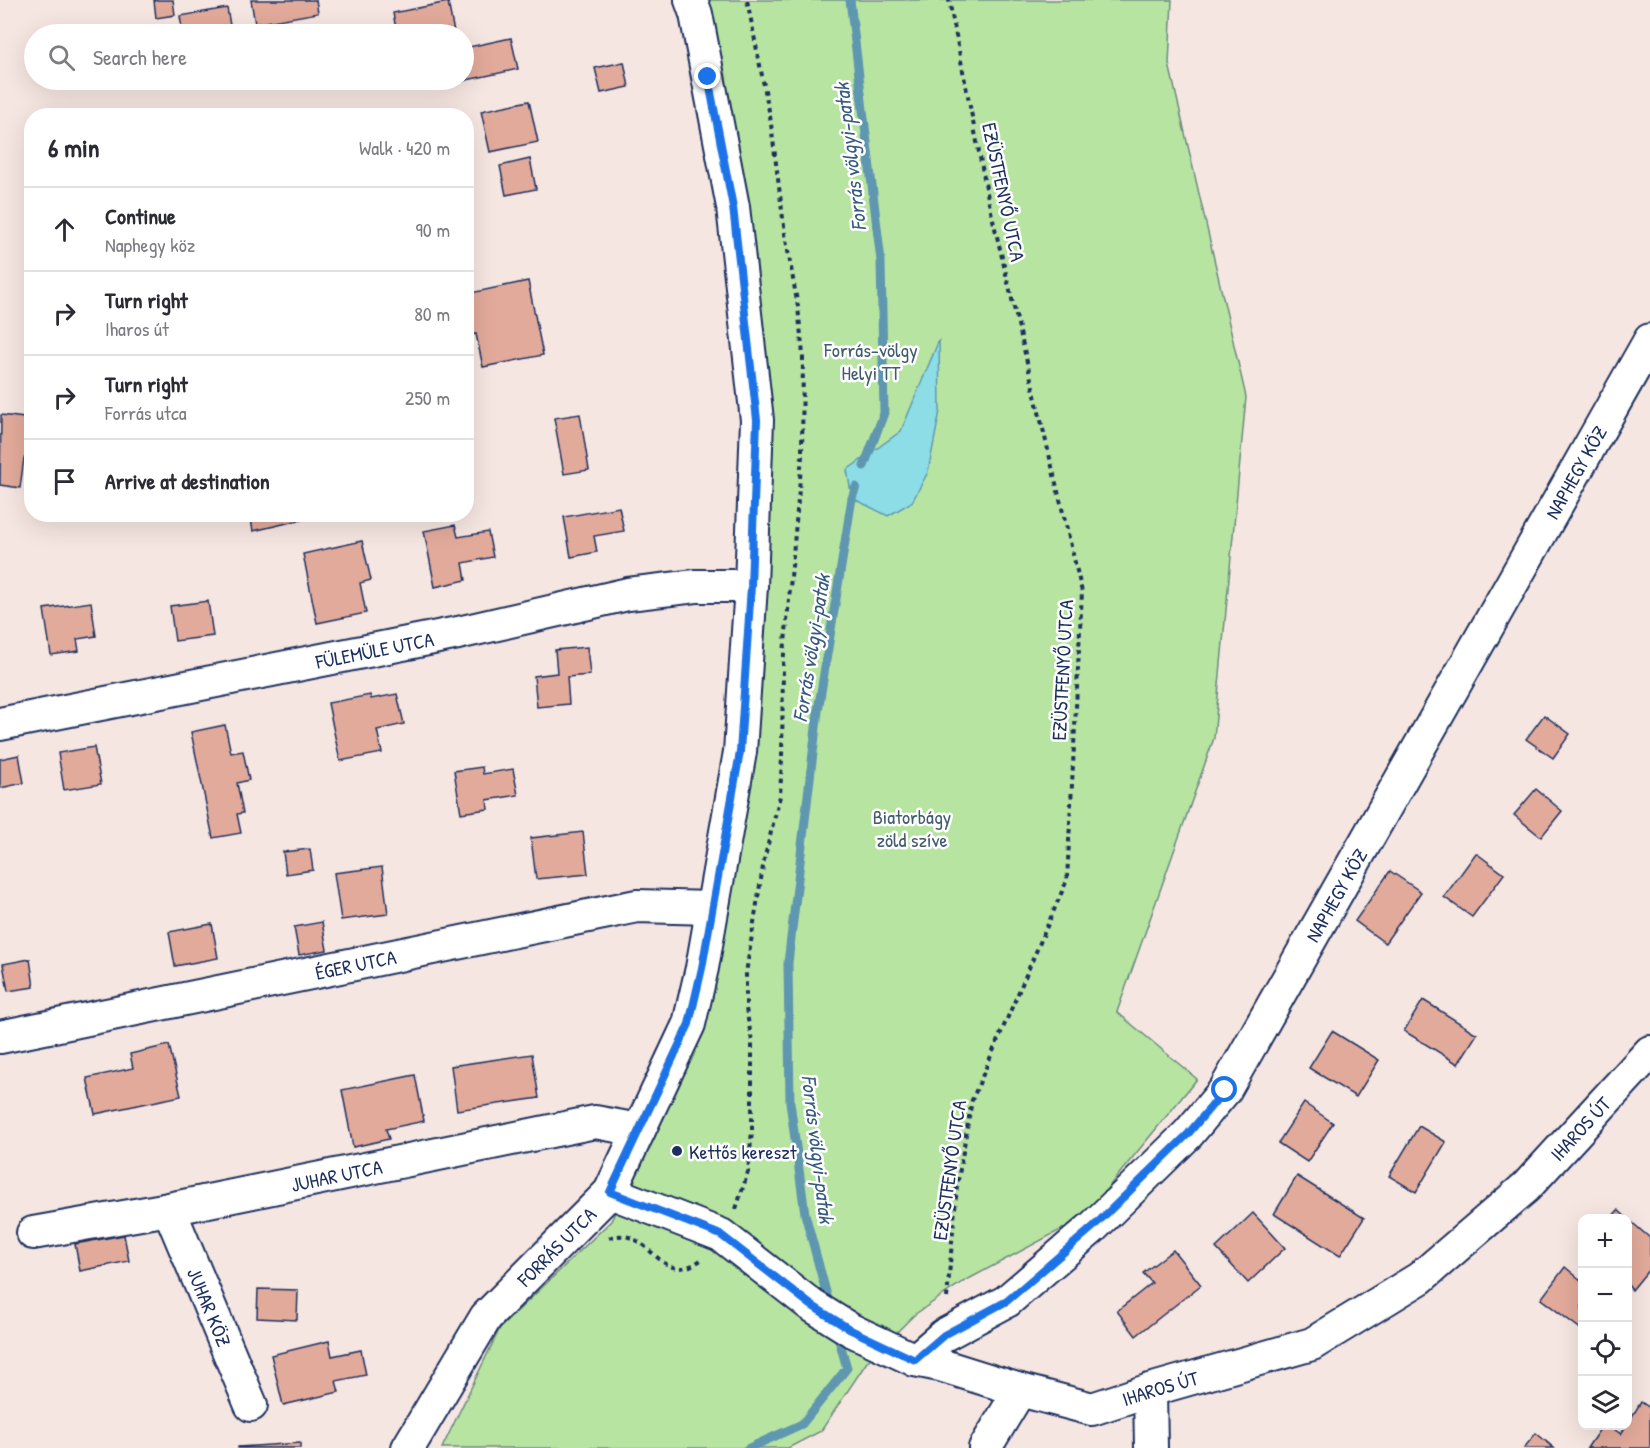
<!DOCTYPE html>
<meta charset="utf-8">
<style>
:root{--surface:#fff;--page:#f7f7f7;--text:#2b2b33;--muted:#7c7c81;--line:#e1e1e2}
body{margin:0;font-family:"Patrick Hand",sans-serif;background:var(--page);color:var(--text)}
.controls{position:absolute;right:18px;bottom:18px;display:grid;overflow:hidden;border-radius:12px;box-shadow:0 6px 24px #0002}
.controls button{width:54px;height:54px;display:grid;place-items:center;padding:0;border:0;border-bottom:2px solid var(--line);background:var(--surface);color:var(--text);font:30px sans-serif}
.stop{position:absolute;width:18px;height:18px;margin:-14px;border:4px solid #1a73e8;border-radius:50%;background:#fff}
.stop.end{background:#1a73e8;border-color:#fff;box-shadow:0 2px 6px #0008}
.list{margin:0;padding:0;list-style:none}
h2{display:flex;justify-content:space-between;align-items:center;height:78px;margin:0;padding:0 24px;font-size:26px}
h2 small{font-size:20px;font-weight:400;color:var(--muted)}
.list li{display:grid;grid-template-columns:39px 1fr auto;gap:18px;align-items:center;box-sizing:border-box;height:84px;padding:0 24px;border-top:2px solid var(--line)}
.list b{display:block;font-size:22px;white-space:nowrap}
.list p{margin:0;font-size:20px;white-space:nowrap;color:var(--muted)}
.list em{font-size:20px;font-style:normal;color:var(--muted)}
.icon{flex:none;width:33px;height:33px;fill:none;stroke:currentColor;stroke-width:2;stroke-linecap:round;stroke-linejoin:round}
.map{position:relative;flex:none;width:1650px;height:1448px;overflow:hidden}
.search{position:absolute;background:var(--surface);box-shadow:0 6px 24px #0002;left:24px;top:24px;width:450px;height:66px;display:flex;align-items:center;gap:15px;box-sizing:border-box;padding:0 21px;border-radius:33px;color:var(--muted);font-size:22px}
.panel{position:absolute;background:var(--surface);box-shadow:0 6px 24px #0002;left:24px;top:108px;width:450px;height:414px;border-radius:24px}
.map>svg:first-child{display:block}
.green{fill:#b8e4a1;stroke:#6a8a80;stroke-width:1.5}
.water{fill:#8cdde6;stroke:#5f97b0;stroke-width:1.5}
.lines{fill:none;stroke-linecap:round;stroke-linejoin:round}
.stream{stroke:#5f97b0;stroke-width:9}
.building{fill:#e2aa9b;stroke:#1b2f5e;stroke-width:1.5}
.street-casing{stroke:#1b2f5e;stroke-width:36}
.path{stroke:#1b2f5e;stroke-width:4;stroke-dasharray:4.5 4.5;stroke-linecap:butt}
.street{stroke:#fff;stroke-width:32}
.route{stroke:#1a73e8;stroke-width:8}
.poi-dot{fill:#1b2f5e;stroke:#fff;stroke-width:2}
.labels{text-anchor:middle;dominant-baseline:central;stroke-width:5;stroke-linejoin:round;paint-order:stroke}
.street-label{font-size:20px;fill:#1b2f5e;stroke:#fff}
.park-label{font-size:20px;fill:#425c6f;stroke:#fff}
.poi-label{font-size:20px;fill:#1b2f5e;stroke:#fff;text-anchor:start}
.water-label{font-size:21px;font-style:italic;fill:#375a80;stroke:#fff}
</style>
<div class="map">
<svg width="1650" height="1448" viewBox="0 0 1650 1448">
<rect width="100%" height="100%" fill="#f6e6e1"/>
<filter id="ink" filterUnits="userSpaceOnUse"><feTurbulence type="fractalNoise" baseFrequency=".0167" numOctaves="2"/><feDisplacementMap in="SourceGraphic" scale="12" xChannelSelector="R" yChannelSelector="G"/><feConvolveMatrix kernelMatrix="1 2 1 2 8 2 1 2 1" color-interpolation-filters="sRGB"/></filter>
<g filter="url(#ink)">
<path class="green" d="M691 0H1172L1169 64 1246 397 1214 738 1117 1012 1197 1079 1083 1218 961 1283 914 1315 867 1362 821 1431 788 1448H442L500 1328 611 1221 622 1197 659 1089 712 908 757 420Z"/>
<path class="water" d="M939 340 940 411 928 472 912 502 888 516 852 498 847 470 901 431Z"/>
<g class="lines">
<g class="stream">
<path d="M850 0 881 261 884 413 864 466"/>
<path d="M829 1303 805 1214 790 1102 788 963 818 711 852 498 856 487"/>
<path d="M749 1448 802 1424 847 1368 839 1340"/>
</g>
</g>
<g class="building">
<path d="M154 0H173L175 15 156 18Z"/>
<path d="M251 0H316L318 13 255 24Z"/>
<path d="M448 2 454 32 440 34H397L393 13Z"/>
<path d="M227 8 231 31 212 34H183L180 16Z"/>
<path d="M511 38 518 69 462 81 464 80V48Z"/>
<path d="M624 62 629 87 601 93 595 68Z"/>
<path d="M529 101 538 142 490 152 481 111Z"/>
<path d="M530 159 536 189 506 195 500 166Z"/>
<path d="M528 281 543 355 483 367 476 334 466 336V294Z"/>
<path d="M580 414 589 470 564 474 554 418Z"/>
<path d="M1 415 32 419V459L24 458 20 488 0 485Z"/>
<path d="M619 507 624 531 594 536 597 552 571 557 564 517Z"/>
<path d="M250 514H326L253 531Z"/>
<path d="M455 525 458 537 488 532 493 557 463 563 466 580 435 587 424 531Z"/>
<path d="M362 541 371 580 360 583 366 613 317 623 303 554Z"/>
<path d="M208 601 213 636 175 641 170 606Z"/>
<path d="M91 602 96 636 77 639 79 651 51 655 44 609Z"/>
<path d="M587 647 590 675 567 677 569 704 537 707 534 676 557 673 555 650Z"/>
<path d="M397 694 404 724 377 730 382 753 340 761 328 703 370 695 371 699Z"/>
<path d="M1544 715 1570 734 1553 758 1526 739Z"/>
<path d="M225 725 231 753 243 751 249 780 237 783 243 813 237 814 241 833 213 838 191 732Z"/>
<path d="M94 747 101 784 64 790 58 753Z"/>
<path d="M19 755 24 783 0 788V759Z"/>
<path d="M482 767 483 774 513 769 518 795 487 800 488 809 461 813 454 771Z"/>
<path d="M1536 789 1562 811 1541 837 1514 815Z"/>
<path d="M583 832 588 874 536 879 531 838Z"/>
<path d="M310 849 313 870 286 874 283 852Z"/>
<path d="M1476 853 1504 874 1472 917 1444 897Z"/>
<path d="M382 867 388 914 341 920 334 873Z"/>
<path d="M1390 871 1421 892 1385 943 1355 921Z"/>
<path d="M322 922 327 950 299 955 294 927Z"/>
<path d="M212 924 218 958 175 966 169 932Z"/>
<path d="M30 959 34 987 8 991 3 964Z"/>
<path d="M1423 1000 1477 1034 1458 1064 1404 1031Z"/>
<path d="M1332 1031 1379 1060 1356 1097 1309 1068Z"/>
<path d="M169 1045 181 1096 95 1114 87 1078 133 1068 130 1054Z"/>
<path d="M532 1054 539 1098 457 1110 451 1066Z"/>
<path d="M415 1075 424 1121 386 1129 389 1139 353 1147 342 1090Z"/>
<path d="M1304 1103 1333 1123 1307 1162 1278 1143Z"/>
<path d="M1419 1126 1446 1142 1416 1192 1389 1176Z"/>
<path d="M1297 1176 1364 1218 1340 1256 1274 1214Z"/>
<path d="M1618 1210 1627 1218H1611Z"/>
<path d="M1253 1213 1285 1248 1248 1283 1216 1248Z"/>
<path d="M1628 1219 1650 1238V1268L1632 1290 1628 1285Z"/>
<path d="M124 1235 129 1261 80 1271 75 1244Z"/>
<path d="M1173 1250 1201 1285 1136 1336 1117 1311 1152 1283 1143 1273Z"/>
<path d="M1565 1267 1582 1281V1330L1541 1299Z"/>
<path d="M258 1289 298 1290 297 1320 257 1318Z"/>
<path d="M329 1341 332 1356 361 1350 366 1375 336 1381 339 1392 283 1405 271 1355Z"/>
<path d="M1641 1402 1650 1408V1448H1587L1602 1426H1609L1621 1434Z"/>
<path d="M1536 1433 1554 1448H1524Z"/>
<path d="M300 1443V1448H238V1447Z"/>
</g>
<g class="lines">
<defs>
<g id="street">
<path id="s1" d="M0 724 458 633 628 594 696 586H751"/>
<path id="s2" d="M0 1037 637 906 712 908"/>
<path id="s3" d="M610 1192 721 1235 811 1305 851 1330 915 1360 940 1365 1020 1390 1092 1409 1150 1390 1312 1344 1420 1278 1526 1187 1650 1052"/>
<path id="s4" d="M169 1209 251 1405"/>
<path id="s5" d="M33 1233 169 1209 595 1122 639 1130"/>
<path id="s6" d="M915 1360 944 1335 1007 1301 1093 1227 1188 1134 1225 1090 1650 340"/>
<path d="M1150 1390 1151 1448"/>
<path id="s7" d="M408 1448 486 1317 610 1192 689 1024 702 968 740 752 751 586 757 420 733 207 696 14 691 0"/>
<path d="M985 1448 1020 1390"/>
</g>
</defs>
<use href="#street" class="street-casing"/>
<g class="path">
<path d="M736 1209 748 1172 752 1131V1041L746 1009V973L764 860 780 796 782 758 783 665 802 456 803 355 798 307 785 234 770 116 747 0"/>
<path d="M609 1238C650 1223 659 1292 702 1259"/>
<path d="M947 1298 957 1186 972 1100 1067 880 1082 592 989 203 949 0"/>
</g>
<use href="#street" class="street"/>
</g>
</g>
<g class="lines" filter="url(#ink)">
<path class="route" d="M708 77 733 207 757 420 751 586 740 752 702 968 689 1024 610 1192 721 1235 811 1305 851 1330 915 1360 944 1335 1007 1301 1093 1227 1188 1134 1225 1090"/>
</g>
<circle class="poi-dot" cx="677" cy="1151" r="6"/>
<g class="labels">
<g class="street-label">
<text transform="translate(1004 192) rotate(78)">EZÜSTFENYŐ UTCA</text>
<text stroke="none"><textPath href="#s6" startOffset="1124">NAPHEGY KÖZ</textPath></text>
<text stroke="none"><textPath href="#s1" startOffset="382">FÜLEMÜLE UTCA</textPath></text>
<text transform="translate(1062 670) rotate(-87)">EZÜSTFENYŐ UTCA</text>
<text stroke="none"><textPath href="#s6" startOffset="638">NAPHEGY KÖZ</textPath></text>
<text stroke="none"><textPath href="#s2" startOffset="363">ÉGER UTCA</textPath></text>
<text stroke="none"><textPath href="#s3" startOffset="1110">IHAROS ÚT</textPath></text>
<text transform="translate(949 1170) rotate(-82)">EZÜSTFENYŐ UTCA</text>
<text stroke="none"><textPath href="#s5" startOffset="309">JUHAR UTCA</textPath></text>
<text stroke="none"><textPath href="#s7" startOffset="252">FORRÁS UTCA</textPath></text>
<text stroke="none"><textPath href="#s4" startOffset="106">JUHAR KÖZ</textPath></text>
<text stroke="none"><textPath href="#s3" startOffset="606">IHAROS ÚT</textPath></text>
</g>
<g class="park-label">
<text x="871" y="349">Forrás-völgy<tspan x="871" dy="23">Helyi TT</tspan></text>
<text x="912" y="816">Biatorbágy<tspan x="912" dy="23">zöld szíve</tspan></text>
</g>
<g class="poi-label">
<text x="689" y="1151">Kettős kereszt</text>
</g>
<g class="water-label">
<text transform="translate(850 157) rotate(-97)">Forrás völgyi-patak</text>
<text transform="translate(811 648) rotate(-81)">Forrás völgyi-patak</text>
<text transform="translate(818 1149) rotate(83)">Forrás völgyi-patak</text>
</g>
</g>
</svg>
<div class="controls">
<button>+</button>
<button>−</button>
<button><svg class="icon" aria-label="locate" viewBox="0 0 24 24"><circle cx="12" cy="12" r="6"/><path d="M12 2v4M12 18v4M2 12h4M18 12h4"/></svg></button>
<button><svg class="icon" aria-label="layers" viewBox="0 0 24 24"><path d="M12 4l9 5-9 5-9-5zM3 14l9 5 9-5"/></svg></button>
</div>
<div class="stop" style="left:1225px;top:1090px"></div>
<div class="stop end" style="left:708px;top:77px"></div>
<div class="search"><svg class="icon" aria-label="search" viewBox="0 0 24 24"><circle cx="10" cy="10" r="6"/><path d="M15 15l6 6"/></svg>Search here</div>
<section class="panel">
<h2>6 min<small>Walk · 420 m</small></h2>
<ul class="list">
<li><svg class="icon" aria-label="ahead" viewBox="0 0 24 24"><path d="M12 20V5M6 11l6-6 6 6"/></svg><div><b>Continue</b><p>Naphegy köz</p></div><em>90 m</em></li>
<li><svg class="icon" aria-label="right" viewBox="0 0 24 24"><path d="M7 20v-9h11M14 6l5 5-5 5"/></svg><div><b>Turn right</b><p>Iharos út</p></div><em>80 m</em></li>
<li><svg class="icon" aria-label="right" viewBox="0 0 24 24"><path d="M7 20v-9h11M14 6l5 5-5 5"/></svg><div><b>Turn right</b><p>Forrás utca</p></div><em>250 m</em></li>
<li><svg class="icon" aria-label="arrive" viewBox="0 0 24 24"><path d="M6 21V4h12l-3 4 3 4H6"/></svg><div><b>Arrive at destination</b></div></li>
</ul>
</section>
</div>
